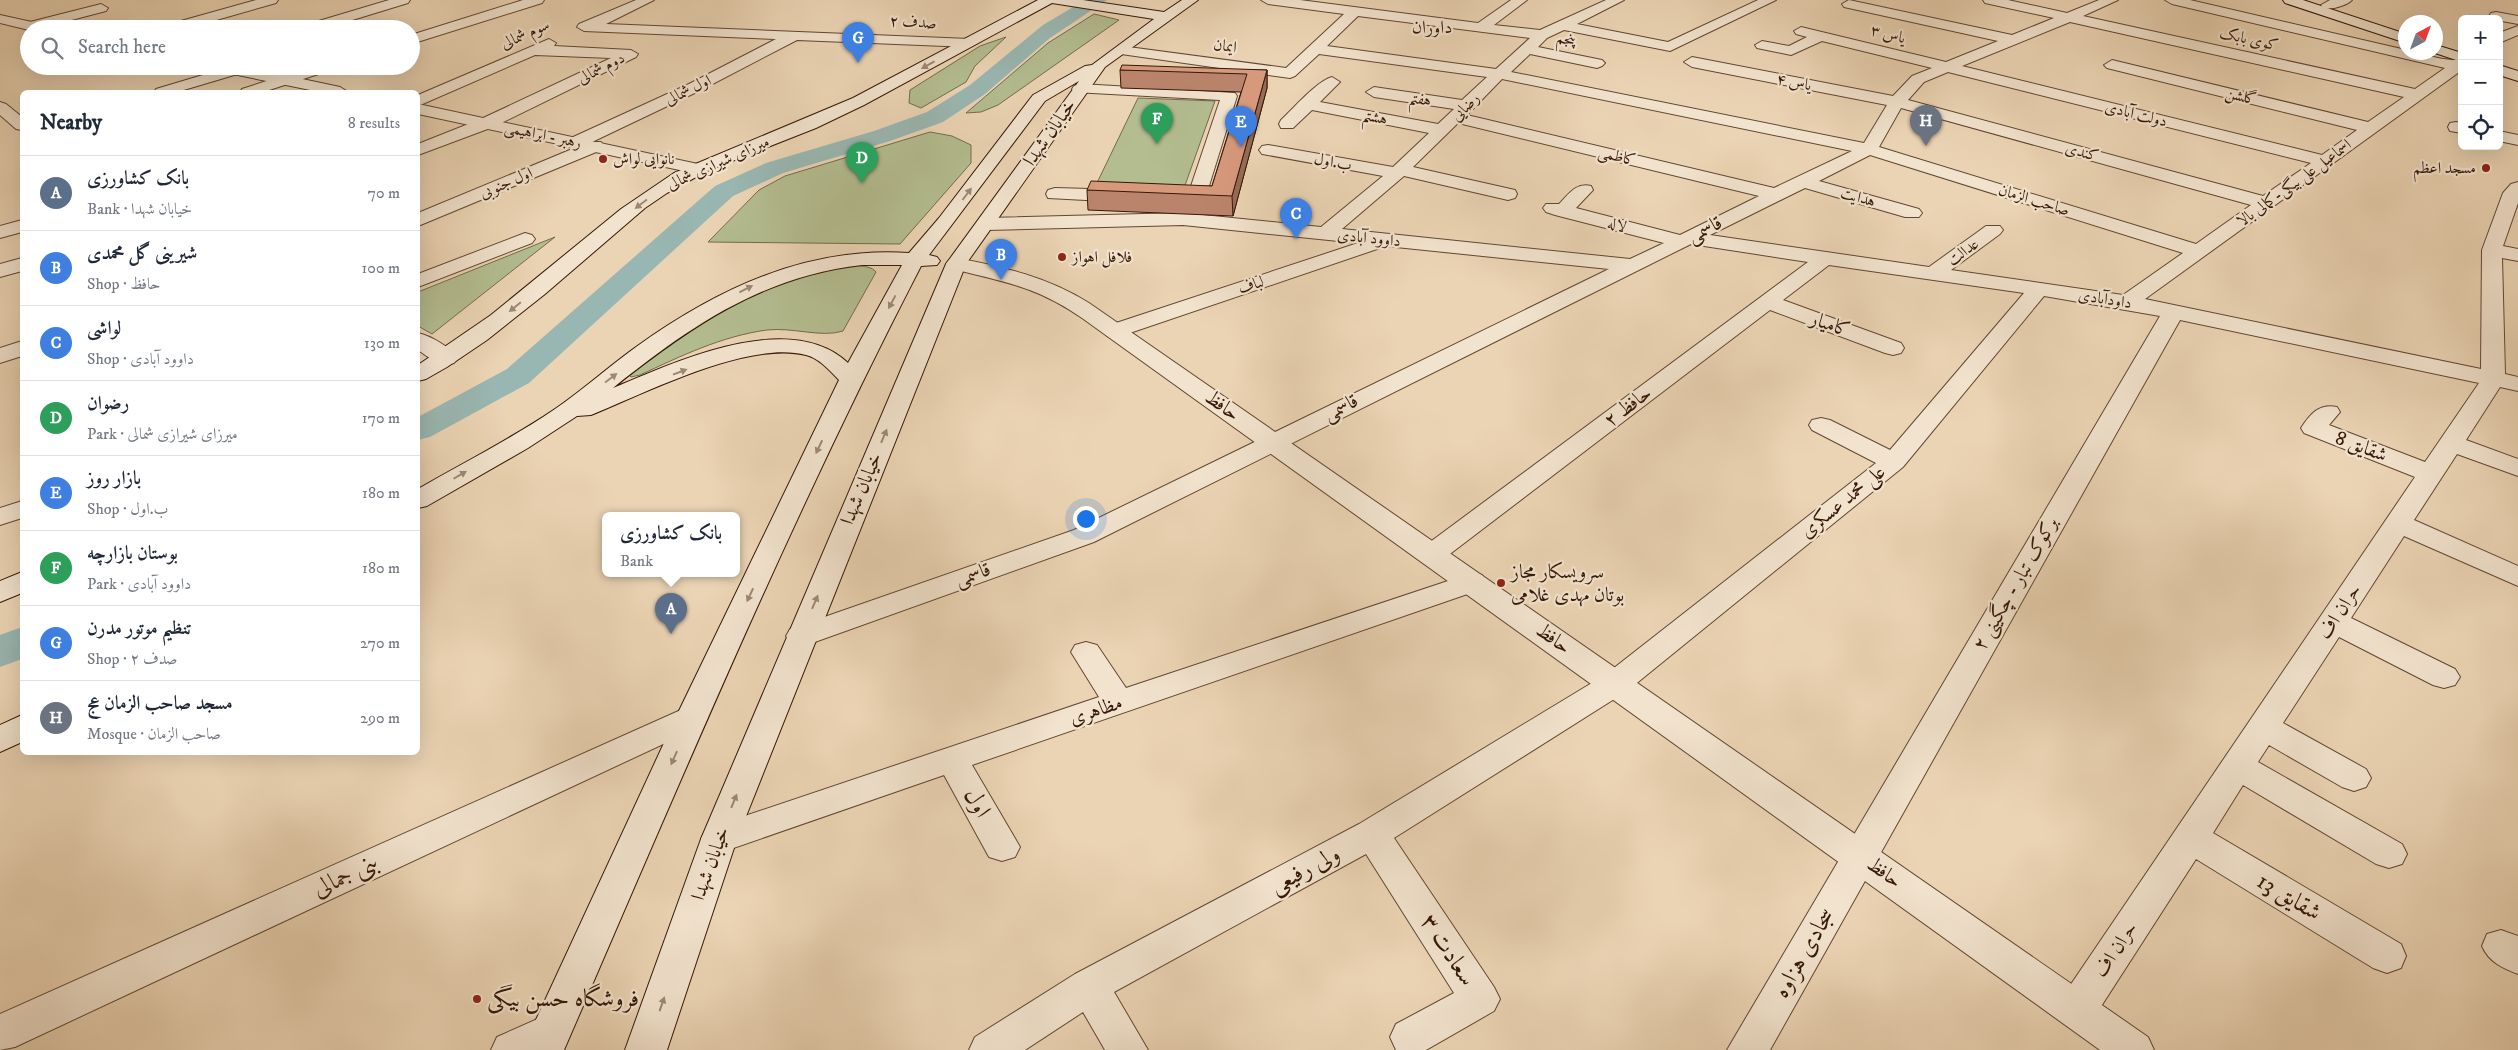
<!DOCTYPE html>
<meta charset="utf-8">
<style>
:root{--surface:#fff;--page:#f6f6f7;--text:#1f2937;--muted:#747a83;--line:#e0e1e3;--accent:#8f2418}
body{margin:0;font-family:"IM FELL DW Pica",Amiri,serif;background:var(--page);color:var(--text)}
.controls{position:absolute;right:15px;top:15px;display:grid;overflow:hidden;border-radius:8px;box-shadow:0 5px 20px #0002}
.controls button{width:45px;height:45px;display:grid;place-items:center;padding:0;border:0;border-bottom:1px solid var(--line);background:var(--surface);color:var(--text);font:25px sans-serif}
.compass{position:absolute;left:2398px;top:15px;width:45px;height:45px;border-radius:50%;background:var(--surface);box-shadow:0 5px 20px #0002;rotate:41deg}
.you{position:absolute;left:1085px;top:518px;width:18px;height:18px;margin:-12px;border:4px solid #fff;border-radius:50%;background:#1a73e8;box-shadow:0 0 0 8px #1a73e833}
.badge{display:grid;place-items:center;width:32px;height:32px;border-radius:50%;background:var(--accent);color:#fff;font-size:16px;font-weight:700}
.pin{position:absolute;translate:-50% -41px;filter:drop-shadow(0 1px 2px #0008)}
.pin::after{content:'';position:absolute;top:26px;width:18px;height:15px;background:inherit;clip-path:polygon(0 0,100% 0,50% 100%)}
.popup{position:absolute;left:602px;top:512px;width:138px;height:65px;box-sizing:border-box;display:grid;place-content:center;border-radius:8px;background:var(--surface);filter:drop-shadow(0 1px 4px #0005);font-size:16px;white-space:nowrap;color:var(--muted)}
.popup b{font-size:19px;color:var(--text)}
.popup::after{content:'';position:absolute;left:50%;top:100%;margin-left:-10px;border:10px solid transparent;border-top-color:var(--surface)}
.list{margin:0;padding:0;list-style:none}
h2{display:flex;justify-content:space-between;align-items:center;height:65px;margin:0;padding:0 20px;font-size:21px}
h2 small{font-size:16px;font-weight:400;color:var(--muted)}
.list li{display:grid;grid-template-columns:32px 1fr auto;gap:15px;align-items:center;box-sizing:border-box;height:75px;padding:0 20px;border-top:1px solid var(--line)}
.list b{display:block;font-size:19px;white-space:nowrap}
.list p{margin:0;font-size:16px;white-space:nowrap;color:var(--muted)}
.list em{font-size:16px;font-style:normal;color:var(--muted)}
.icon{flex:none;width:28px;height:28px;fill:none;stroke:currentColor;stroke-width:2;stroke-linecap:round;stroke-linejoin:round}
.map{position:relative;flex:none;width:2518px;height:1050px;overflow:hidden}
.search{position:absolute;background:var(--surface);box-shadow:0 5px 20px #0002;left:20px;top:20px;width:400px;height:55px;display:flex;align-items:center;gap:12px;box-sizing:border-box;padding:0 18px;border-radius:28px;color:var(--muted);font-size:19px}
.panel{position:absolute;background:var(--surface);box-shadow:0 5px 20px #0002;left:20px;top:90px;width:400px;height:665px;border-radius:8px}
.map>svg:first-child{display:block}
.green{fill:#b3bd90;stroke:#746a4c}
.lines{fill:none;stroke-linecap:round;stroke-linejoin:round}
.canal{fill:#99b7b2;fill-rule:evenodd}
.minor-casing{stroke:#624732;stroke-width:2}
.tertiary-casing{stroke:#624732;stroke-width:2}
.secondary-casing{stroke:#351807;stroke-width:2}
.minor{fill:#f2e3ce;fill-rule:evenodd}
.tertiary{fill:#f2e3ce;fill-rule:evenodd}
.secondary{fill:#f2e3ce;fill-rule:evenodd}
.wall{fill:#b9846b;stroke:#351807}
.shaded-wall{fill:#966b57;stroke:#351807}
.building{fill:#d7997c;stroke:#351807}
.oneway{fill:#9d8874}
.poi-dot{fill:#8f2418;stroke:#f2e3ce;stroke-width:2}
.labels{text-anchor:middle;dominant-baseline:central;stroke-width:4.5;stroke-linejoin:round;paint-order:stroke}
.far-street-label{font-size:16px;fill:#351807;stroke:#f2e3ce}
.far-poi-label{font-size:16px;fill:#351807;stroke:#f2e3ce;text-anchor:start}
.far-neighbourhood-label{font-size:18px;fill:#351807;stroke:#f2e3ce}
.street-label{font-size:20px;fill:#351807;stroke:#f2e3ce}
.poi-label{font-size:20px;fill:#351807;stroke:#f2e3ce;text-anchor:start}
.near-street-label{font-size:24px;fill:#351807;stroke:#f2e3ce}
.near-poi-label{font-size:24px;fill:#351807;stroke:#f2e3ce;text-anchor:start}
</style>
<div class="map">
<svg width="2518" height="1050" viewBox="0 0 2518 1050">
<rect width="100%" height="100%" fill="#ebd4b4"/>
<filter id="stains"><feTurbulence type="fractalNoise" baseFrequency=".004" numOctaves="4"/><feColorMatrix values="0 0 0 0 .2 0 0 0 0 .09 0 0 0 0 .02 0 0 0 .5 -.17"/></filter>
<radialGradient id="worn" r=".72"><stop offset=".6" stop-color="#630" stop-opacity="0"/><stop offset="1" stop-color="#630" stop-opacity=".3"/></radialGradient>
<g class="green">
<path d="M1094 14 1119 20 998 105 981 112 966 113 1048 43Z"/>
<path d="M1006 37 975 66 966 82 921 108 909 103 910 90 980 46Z"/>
<path d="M1138 98 1215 101 1183 191 1095 187Z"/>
<path d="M930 132 952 136 971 145V163L900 244 708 242 759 190 785 176Z"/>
<path d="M555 237 432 334 418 326V292Z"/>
<path d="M831 267C843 267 868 262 876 272L843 331C821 338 793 327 767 330 722 336 681 356 640 375L631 377 628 374 739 293Z"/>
</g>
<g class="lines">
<g class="canal">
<path d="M1085 0H1107L1050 38 985 94 943 122 890 141 783 173 733 196 529 383 430 437 418 440V417L507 369 715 186 766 163 874 131 927 112 970 85 1043 25Z"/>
<path d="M22 627V659L0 667V635Z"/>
</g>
<defs>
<g id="minor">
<path d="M256 0H278L276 3 185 29H161L163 26Z"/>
<path d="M389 0H410L408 3 323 29H300L302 26Z"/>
<path d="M523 0H544L542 3 411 44V35Z"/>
<path d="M636 0H654L606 24 970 39 977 43 970 47 797 40 701 90 592 142H601L604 146 601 150 418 226V213L577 147 571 146 568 142 571 138 689 84 776 39 584 31 577 27 579 24Z"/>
<path d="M1261 0H1300L1478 23 1511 0H1527L1494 25 1540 30 1606 0H1624L1577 24 1668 42 1758 0H1776L1670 51 1564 30 1547 38 1538 47 1602 60 1605 63 1602 66 1597 68 1530 54 1511 72 1864 143 1887 105 1692 67 1684 62 1692 57 1893 96 1912 76 1932 68 1822 41 1791 55 1757 48 1755 45 1762 41 1789 46 1807 37 1796 34 1794 31 1801 27 1946 62 1998 41 1844 7 1842 4 1849 0 2012 35 2054 18 1985 3 1983 0H2008L2067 13 2099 0H2118L2083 16 2415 89 2445 68 2172 4 2165 0H2190L2406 50V52C2424 52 2444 63 2462 59V70L2145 299 2481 369 2482 250 2503 193 2511 184 2518 182V203L2503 246 2518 249V261L2502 258 2505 374 2518 377V391L2500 387 2466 440 2518 459V476L2457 454 2414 520 2518 566V586L2404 536 2351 618 2455 669 2460 677 2455 685 2444 688 2433 685 2339 637 2283 723 2366 769 2371 778 2366 787 2354 791 2342 787 2269 745 2258 762 2402 844 2407 854 2402 864 2389 868 2376 864 2243 785 2213 833 2401 944 2406 956 2401 968 2387 973 2373 968 2196 859 2091 1022 2077 1027 2063 1022 2057 1009 2063 996 2415 477 2304 433 2301 428C2310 414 2319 403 2337 407L2340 412 2329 425 2425 462 2479 383 2180 320 1770 1050H1727L2160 316 2044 296 1903 467 1627 691 1394 838 1494 987 1500 999 1494 1011 1426 1050H1396L1390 1037 1396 1024 1454 993 1366 854 1114 992 1148 1050H1105L1083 1012 1025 1050H969L975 1037 1075 974 1359 824 1605 675 1876 463 1812 430 1809 425 1812 420 1821 418 1830 420 1890 450 2024 293 1829 265 1783 300 1901 343 1904 348 1901 353 1893 355 1885 353 1770 310 1442 560 1432 563 1422 560 1418 554 1422 548 1808 262 1691 244 1094 542 812 643 801 646 790 643 786 636 790 629 1074 530 1609 269 1386 246 1115 338 1107 336 1104 331 1107 326 1358 243 1183 225 986 230 979 228 976 224 979 220 986 218 1183 213 1321 227 1383 176 1268 155 1262 154 1259 150 1262 146 1268 145 1393 167 1429 133 1312 110 1293 128H1281L1279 124 1281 120C1293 109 1317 81 1332 77L1340 82 1320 102 1438 124 1454 109 1374 97 1366 92 1374 87 1462 100 1487 77 1319 54 1295 76 1290 78 1121 54 1114 50 1121 46 1286 68 1344 14 1268 4ZM1358 16 1530 38 1496 69 1327 46ZM2070 22 2404 97 2368 122 2112 60 2104 65 2107 68 2357 130 2322 155 1962 66ZM1948 72 2311 163 2263 196 1908 100 1924 82ZM1502 79 1852 151 1774 188 1467 115ZM1901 108 2251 205 2196 244 1879 147ZM1458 123 1759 196 1680 235 1576 208 1593 190 1591 186C1576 182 1568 195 1559 204H1546L1543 208 1546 212 1555 215 1664 243 1630 259 1342 229 1404 176 1508 200 1515 198 1517 194 1515 190 1413 167ZM1870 155 2183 253 2123 295 1951 270 2000 234 2003 230 2000 226H1986L1929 267 1710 235 1805 188 1905 217H1919L1922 213 1919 209 1819 181Z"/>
<path d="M2330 0H2352C2346 6 2331 10 2323 8L2321 5Z"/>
<path d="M101 4 108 8 106 11 37 29 29 30 24 26 26 23Z"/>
<path d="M2496 12 2518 16V24L2491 19 2489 16 2491 13Z"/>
<path d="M2518 26V35L2499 43V33Z"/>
<path d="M549 39 556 43 554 46 631 50 638 54 636 57 493 127 418 155V144L481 119 611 58 535 55 418 106V95Z"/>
<path d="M233 66 241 67 244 70 241 73 177 92H154L156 89Z"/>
<path d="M313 66H336L334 69 263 92H240L242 89Z"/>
<path d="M1080 84 1235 93 1237 96 1204 202H1167L1165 198 1167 194 1189 192 1220 100 1074 92 1072 89 1074 86Z"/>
<path d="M0 102 6 104 22 117V130L16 129 0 115Z"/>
<path d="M2456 122 2462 123V133L2450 131 2448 127 2450 123Z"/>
<path d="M2499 131 2518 135V145L2499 141Z"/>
<path d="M1055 188 1124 190 1131 192 1133 196 1131 200 1124 202 1048 198 1046 194 1048 190Z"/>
<path d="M22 220V232L0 238V226Z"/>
<path d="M525 233 532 235 535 239 532 243 418 287V274Z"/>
<path d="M22 258V271L0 277V264Z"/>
<path d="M418 333C431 336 450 347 458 358L454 363C439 367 430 358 418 350Z"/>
<path d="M22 341V356L0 363V348Z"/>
<path d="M22 501V518L0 525V508Z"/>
<path d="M1472 573 1482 575 1487 582 1482 589 972 765 1020 847 1015 857 1002 861 989 857 944 775 719 853 706 849 701 839 706 829 1099 697 1071 652 1075 645 1086 642 1097 645 1126 688Z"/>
<path d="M692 705 704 709 708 717 704 725 15 1047 0 1050V1014Z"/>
<path d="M2501 930 2518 936V974C2502 968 2489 962 2482 946L2487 934Z"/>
<path d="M551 1013 565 1018 571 1031 565 1044 553 1050H491L497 1037Z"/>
</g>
<g id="tertiary">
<path d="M0 15 50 26 52 29 29 30 0 23Z"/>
<path d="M211 66H241L340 87 348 92H320L218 71Z"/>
<path d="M418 104 698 164 704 165 707 169 704 173 698 174 418 114Z"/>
<path d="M956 258C1004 267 1048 277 1089 303L2148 1037 2154 1050H2100L1082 318C1034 285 1003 282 949 268L946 264 949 260Z"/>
</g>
<g id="secondary">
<path d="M1038 0H1083L1164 12 1182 0H1198L1105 67 966 264 737 839 667 1050H625L701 839 946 264 1079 81 1045 101 929 255 937 257 940 261 937 265 921 266C789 521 678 787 564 1050H522L676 717 839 380C830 371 819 358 806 355 748 340 645 393 591 415L577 416 528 448 427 506 418 508V489C463 463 511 439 555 409 583 390 608 367 636 347 717 289 807 246 909 253L939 218 1033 95 1085 66 1092 65 1154 19 1052 3 864 105 816 128 707 171 667 193 645 208 545 294 487 340 447 367 426 379 418 381V365L491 315 621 209 674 173 853 98ZM862 265H902L848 363C790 308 675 362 613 388 689 327 763 276 862 265Z"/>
<path d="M2283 0H2303L2406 34V43L2285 3Z"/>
<path d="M2436 45 2462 53V62L2432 52H2436Z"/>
<path d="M2499 65 2518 71V81L2499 75Z"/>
<path d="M22 572V593L0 602V581Z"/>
<path d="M22 715V742L0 752V725Z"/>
</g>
</defs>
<use href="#minor" class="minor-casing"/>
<use href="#tertiary" class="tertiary-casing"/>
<use href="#secondary" class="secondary-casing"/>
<use href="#minor" class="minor"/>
<use href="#tertiary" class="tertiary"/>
<use href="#secondary" class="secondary"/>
</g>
<path class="wall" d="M1120 70H1267V88L1233 216 1088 210 1087 190 1212 186 1241 92 1121 88Z"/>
<path class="shaded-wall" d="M1267 70V88L1233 216 1232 196Z"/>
<path class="building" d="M1122 65 1267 70 1232 196 1087 190 1091 181 1212 186 1247 74 1120 70Z"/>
<defs><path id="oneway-solid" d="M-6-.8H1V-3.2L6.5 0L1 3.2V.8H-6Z" transform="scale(1.25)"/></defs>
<g class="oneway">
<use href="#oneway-solid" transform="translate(928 65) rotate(151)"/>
<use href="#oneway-solid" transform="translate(967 194) rotate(-53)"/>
<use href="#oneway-solid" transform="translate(641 204) rotate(143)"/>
<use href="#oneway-solid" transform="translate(746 289) rotate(-27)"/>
<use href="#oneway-solid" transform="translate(892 302) rotate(118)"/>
<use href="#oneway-solid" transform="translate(515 307) rotate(141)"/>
<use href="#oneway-solid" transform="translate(680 372) rotate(-21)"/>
<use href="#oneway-solid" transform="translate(611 378) rotate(-37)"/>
<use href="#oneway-solid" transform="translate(884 436) rotate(-67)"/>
<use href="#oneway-solid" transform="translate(819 447) rotate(115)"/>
<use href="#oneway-solid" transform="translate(460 475) rotate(-30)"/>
<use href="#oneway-solid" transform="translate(750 595) rotate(115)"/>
<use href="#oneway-solid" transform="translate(815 602) rotate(-67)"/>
<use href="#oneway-solid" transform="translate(674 758) rotate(114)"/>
<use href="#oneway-solid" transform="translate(734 801) rotate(-68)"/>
<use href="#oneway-solid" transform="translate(662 1004) rotate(-71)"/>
</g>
<g class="poi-dot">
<circle cx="603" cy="159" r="5"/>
<circle cx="2486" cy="168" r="5"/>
<circle cx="1062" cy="257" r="5"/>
<circle cx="1501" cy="583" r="5"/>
<circle cx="477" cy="999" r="5"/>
</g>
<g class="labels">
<g class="far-street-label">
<text transform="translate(913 22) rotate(3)">صدف ۲</text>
<text transform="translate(525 34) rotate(-24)">سوم شمالی</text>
<text transform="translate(1888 34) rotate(14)">یاس ۳</text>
<text transform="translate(1566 39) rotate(11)">پنجم</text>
<text transform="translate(2249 39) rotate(13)">کوی بابک</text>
<text transform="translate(1225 46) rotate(8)">ایمان</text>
<text transform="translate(601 68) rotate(-27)">دوم شمالی</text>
<text transform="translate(1794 82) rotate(11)">یاس ۴</text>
<text transform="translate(688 90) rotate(-26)">اول شمالی</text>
<text transform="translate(2241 96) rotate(14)">گلشن</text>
<text transform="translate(1420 99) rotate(8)">هفتم</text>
<text transform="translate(1465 107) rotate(-45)">رضایی</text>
<text transform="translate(2136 114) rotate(14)">دولت آبادی</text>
<text transform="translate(1375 117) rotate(11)">هشتم</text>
<text transform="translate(543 135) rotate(12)">رهبر - ابراهیمی</text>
<text transform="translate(2082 152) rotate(15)">کندی</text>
<text transform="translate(1617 156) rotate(14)">کاظمی</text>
<text transform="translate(1333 162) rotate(10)">ب.اول</text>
<text transform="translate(718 163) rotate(-24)">میرزای شیرازی شمالی</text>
<text transform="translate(506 183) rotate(-23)">اول جنوبی</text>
<text transform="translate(2294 183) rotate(-36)">اسماعیل علی بیگی-کمالی بالا</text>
<text transform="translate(1858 197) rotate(16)">هدایت</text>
<text transform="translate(2034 200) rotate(17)">صاحب الزمان</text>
<text transform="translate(1617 225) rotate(14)">لاله</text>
<text transform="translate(1369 238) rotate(6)">داوود آبادی</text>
<text transform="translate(1963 252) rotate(-36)">عدالت</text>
<text transform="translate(1251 285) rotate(-18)">لباف</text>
<text transform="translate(2105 299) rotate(9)">داودآبادی</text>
</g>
<g class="far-poi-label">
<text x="613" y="159">نانوایی لواش</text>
<text x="2476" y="168" text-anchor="end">مسجد اعظم</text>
<text x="1072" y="257">فلافل اهواز</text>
</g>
<g class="far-neighbourhood-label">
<text x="1432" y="28">داوران</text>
</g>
<g class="street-label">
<text transform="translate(1050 133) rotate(-55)">خیابان شهدا</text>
<text transform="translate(1705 230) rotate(-26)">قاسمی</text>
<text transform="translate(1830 325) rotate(20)">کامیار</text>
<text transform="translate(1222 406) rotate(35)">حافظ</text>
<text transform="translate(1628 407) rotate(-37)">حافظ ۲</text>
<text transform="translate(1341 408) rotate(-26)">قاسمی</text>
<text transform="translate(2361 447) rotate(21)">شقایق 8</text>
<text transform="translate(862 489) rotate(-67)">خیابان شهدا</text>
<text transform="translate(1843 502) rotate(-39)">علی محمد عسکری</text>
<text transform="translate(973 575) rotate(-19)">قاسمی</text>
<text transform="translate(2016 584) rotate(-60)">برکوک تبار - چگینی ۲</text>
<text transform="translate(2340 612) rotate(-57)">حران اف</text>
<text transform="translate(1553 639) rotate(35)">حافظ</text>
<text transform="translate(1096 711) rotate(-19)">مظاهری</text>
<text transform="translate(711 864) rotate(-70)">خیابان شهدا</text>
<text transform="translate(1884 873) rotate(35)">حافظ</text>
<text transform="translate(2116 950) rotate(-57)">حران اف</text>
</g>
<g class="poi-label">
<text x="1511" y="572">سرویسکار مجاز<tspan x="1511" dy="23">بوتان مهدی غلامی</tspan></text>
</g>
<g class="near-street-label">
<text transform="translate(977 803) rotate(60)">اول</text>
<text transform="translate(1305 870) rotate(-28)">ولی رفیعی</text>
<text transform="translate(346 876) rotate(-25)">بنی جمالی</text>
<text transform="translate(2289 897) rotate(31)">شقایق 13</text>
<text transform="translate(1448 950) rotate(57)">سعادت ۳</text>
<text transform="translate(1804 953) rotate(-60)">سجادی هزاوه</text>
</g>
<g class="near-poi-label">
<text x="487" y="999">فروشگاه حسن بیگی</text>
</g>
</g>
<rect width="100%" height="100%" filter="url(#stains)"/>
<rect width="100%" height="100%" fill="url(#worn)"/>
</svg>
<div class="controls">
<button>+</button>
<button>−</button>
<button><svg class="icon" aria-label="locate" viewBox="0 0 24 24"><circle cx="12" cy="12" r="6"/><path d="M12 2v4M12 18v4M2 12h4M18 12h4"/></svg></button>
</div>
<svg class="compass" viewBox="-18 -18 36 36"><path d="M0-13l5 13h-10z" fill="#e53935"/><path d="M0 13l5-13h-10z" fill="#747a83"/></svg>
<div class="you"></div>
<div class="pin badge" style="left:671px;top:634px;background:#5c6f8a">A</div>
<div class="popup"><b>بانک کشاورزی</b>Bank</div>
<div class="pin badge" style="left:1001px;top:280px;background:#3f7fe0">B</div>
<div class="pin badge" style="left:1296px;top:239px;background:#3f7fe0">C</div>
<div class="pin badge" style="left:862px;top:183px;background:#2e9e5b">D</div>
<div class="pin badge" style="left:1241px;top:147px;background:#3f7fe0">E</div>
<div class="pin badge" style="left:1157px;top:144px;background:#2e9e5b">F</div>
<div class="pin badge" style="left:858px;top:63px;background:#3f7fe0">G</div>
<div class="pin badge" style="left:1926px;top:146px;background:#6b7280">H</div>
<div class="search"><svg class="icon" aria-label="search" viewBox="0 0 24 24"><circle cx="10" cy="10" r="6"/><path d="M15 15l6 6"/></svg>Search here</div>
<section class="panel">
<h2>Nearby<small>8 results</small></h2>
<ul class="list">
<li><span class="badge" style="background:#5c6f8a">A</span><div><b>بانک کشاورزی</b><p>Bank · خیابان شهدا</p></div><em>70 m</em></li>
<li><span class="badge" style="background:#3f7fe0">B</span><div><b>شیرینی گل محمدی</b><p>Shop · حافظ</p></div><em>100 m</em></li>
<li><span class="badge" style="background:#3f7fe0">C</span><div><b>لواشی</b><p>Shop · داوود آبادی</p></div><em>130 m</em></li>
<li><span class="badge" style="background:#2e9e5b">D</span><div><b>رضوان</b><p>Park · میرزای شیرازی شمالی</p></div><em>170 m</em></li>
<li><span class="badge" style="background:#3f7fe0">E</span><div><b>بازار روز</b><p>Shop · ب.اول</p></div><em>180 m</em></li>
<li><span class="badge" style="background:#2e9e5b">F</span><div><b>بوستان بازارچه</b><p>Park · داوود آبادی</p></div><em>180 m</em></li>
<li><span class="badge" style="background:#3f7fe0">G</span><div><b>تنظیم موتور مدرن</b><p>Shop · صدف ۲</p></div><em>270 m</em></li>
<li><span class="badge" style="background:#6b7280">H</span><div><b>مسجد صاحب الزمان عج</b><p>Mosque · صاحب الزمان</p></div><em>290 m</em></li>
</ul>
</section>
</div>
